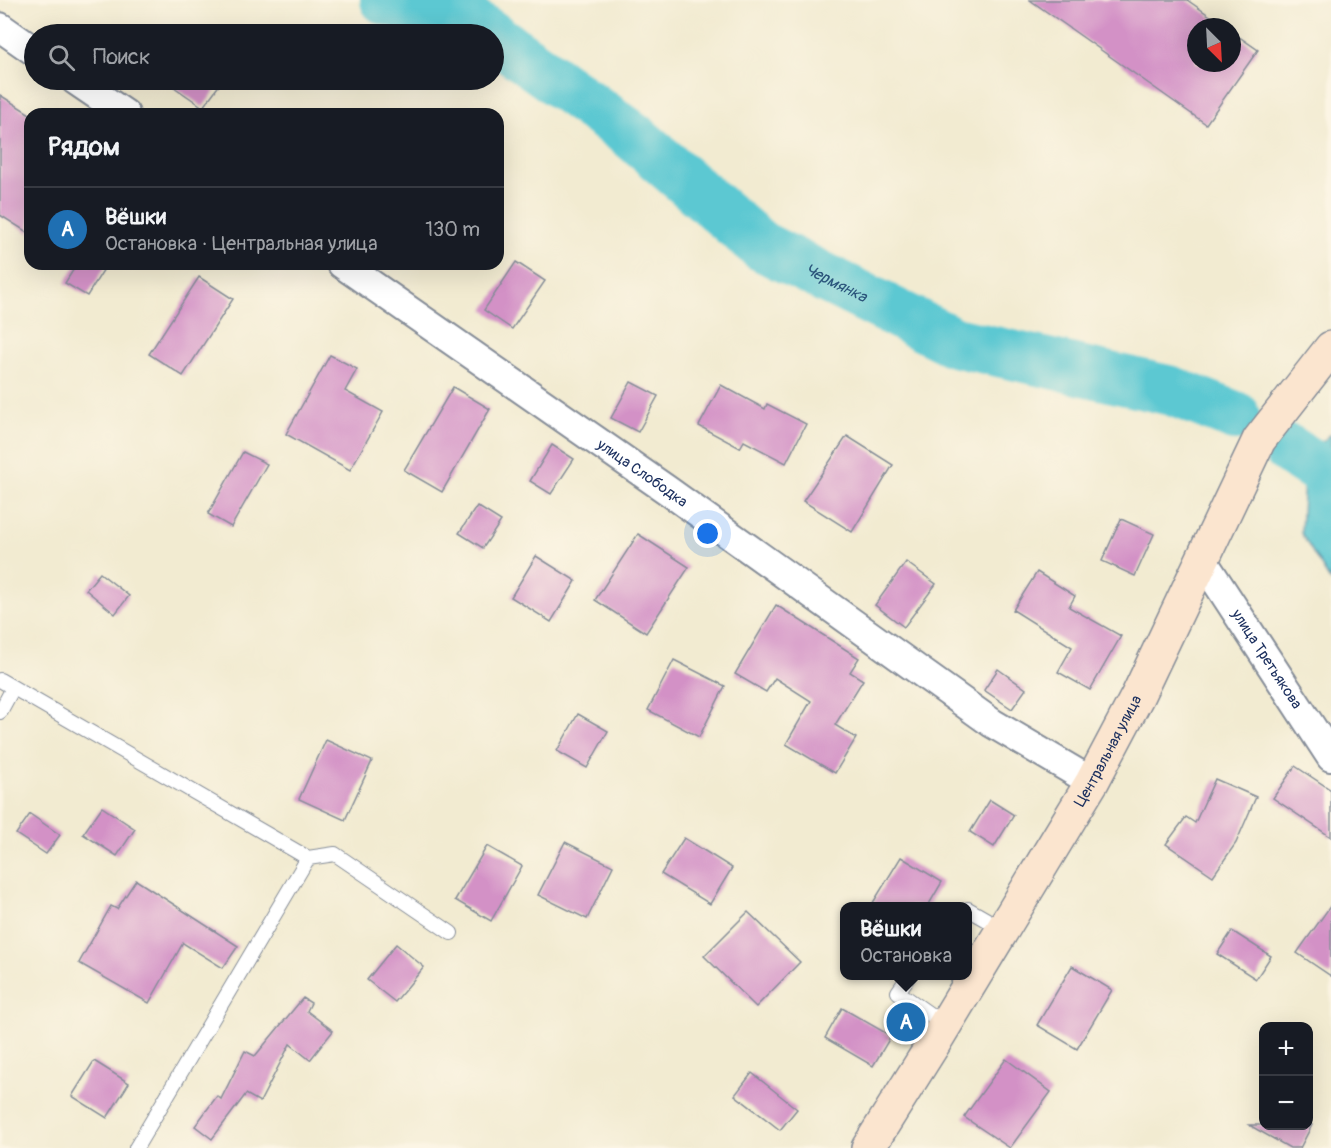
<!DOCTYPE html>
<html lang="ru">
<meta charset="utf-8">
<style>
:root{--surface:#171b24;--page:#20242c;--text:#f1f3f6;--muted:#9ea1a6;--line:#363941;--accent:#1f6fb2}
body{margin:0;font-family:Pangolin,sans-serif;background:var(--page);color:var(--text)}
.controls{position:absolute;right:18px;bottom:18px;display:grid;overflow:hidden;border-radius:12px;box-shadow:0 6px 24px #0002}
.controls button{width:54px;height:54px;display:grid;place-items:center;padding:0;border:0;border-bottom:2px solid var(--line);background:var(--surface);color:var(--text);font:30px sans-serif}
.compass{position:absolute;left:1187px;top:18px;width:54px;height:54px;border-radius:50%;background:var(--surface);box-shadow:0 6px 24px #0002;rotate:156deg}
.you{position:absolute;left:708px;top:534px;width:21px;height:21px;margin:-15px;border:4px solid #fff;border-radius:50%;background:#1a73e8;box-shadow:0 0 0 9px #1a73e833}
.badge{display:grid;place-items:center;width:39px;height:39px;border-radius:50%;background:var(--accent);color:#fff;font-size:20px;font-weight:700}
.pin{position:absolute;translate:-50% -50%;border:3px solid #fff;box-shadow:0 2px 6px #0006}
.popup{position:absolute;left:840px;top:902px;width:132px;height:78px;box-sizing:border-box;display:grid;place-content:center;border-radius:12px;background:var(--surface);filter:drop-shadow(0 2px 4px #0005);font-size:20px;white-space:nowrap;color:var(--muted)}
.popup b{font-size:22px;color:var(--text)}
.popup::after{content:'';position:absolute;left:50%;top:100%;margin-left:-12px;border:12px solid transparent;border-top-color:var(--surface)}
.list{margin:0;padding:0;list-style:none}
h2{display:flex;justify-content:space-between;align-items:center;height:78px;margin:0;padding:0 24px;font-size:26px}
h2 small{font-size:20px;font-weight:400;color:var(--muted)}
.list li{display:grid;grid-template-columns:39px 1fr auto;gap:18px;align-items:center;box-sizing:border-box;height:84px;padding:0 24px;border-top:2px solid var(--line)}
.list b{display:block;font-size:22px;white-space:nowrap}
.list p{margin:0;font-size:20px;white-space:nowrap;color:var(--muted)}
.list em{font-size:20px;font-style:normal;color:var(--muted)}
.icon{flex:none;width:33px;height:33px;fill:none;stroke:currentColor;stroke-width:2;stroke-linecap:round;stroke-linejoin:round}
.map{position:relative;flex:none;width:1331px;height:1148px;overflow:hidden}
.search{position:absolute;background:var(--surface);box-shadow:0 6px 24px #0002;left:24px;top:24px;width:480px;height:66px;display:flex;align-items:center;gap:15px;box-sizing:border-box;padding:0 21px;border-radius:33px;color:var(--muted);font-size:22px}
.panel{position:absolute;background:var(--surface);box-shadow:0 6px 24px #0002;left:24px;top:108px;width:480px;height:162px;border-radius:18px}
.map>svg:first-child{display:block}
.water{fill:#5bc8d2;stroke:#3b7c98;stroke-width:1.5}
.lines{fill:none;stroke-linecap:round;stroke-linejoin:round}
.river{stroke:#5bc8d2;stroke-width:50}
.building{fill:#d391c6}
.lane-casing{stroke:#868d98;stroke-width:16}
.street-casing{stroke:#868d98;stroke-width:32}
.secondary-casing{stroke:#868d98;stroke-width:36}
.lane{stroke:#fff;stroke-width:14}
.street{stroke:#fff;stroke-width:28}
.secondary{stroke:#fbe5cf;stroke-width:33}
.labels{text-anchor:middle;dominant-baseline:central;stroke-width:6;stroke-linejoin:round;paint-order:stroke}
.street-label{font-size:15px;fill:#1b2f5e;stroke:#fcf5e5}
.water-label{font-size:16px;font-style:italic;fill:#2b557b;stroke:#fcf5e5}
</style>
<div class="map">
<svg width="1331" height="1148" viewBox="0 0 1331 1148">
<rect width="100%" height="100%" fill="#fcf5e5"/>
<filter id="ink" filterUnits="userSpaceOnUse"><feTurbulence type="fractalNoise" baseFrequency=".0167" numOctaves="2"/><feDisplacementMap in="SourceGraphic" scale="12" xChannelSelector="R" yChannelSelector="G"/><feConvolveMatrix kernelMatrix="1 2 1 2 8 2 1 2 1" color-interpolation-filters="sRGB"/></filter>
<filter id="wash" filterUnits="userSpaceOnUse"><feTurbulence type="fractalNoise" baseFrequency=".008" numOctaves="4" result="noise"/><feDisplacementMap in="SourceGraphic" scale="24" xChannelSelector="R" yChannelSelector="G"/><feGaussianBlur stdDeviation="1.35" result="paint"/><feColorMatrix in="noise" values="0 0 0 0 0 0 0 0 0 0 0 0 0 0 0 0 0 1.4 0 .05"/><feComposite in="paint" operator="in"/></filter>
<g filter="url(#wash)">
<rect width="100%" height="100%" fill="#f2ebd1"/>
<path class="water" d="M1331 434V582L1301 533 1305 458Z"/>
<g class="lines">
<g class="river">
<path d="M385 0 475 24 490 34"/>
<path id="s1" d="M494 37 633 136 761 246 954 342 1172 391 1235 416"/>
<path d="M1288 449 1331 477"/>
</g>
</g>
<g id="blocks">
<g class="building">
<path d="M1030 0H1187L1226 27H1196V63H1232V32L1258 50 1206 124Z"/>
<path d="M164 80H223L203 107Z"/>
<path d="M0 95 30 114V234L0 215Z"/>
<path d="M516 262 545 281 512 329 484 310Z"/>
<path d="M77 264H107L87 296 65 283Z"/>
<path d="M199 277 233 299 183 376 149 354Z"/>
<path d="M330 355 357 369 345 391 383 412 350 470 286 434Z"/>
<path d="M631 382 658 396 638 432 611 418Z"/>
<path d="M721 385 765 409 767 404 806 424 786 463 744 441 740 448 699 426Z"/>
<path d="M453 387 490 409 442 492 404 470Z"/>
<path d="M847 436 893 465 852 532 803 501Z"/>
<path d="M552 445 574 459 551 494 530 481Z"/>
<path d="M243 452 267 464 231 527 208 514Z"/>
<path d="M477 506 501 521 483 548 459 533Z"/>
<path d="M1121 519 1154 534 1135 576 1102 561Z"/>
<path d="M638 534 689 567 646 633 595 600Z"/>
<path d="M536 556 576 581 551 622 511 597Z"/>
<path d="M906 562 936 584 904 627 875 605Z"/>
<path d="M1037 572 1075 596 1069 607 1121 636 1090 690 1058 672 1072 647 1013 610Z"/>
<path d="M100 573 129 596 115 614 86 590Z"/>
<path d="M776 605 859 658 850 672 863 680 835 725 856 738 835 773 786 744 811 701 775 678 766 692 735 674Z"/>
<path d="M674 660 725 686 699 737 648 710Z"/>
<path d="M998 669 1026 689 1012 709 984 690Z"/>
<path d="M578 714 608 731 587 768 557 751Z"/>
<path d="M326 740 372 761 345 820 299 799Z"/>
<path d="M1295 766 1331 790V837L1273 798Z"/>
<path d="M1215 779 1256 797 1236 843 1213 876 1166 844 1186 817 1195 823Z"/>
<path d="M990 800 1014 815 994 847 970 832Z"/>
<path d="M102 807 135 829 117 856 83 834Z"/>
<path d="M30 814 60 835 46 854 16 834Z"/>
<path d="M684 838 732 868 710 904 661 874Z"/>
<path d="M565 842 613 866 587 919 538 895Z"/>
<path d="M487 846 522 866 491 921 455 900Z"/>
<path d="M901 857 942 882 928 906H871Z"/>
<path d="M136 880 238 946 223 968 183 943 149 1003 79 963 111 906 117 909Z"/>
<path d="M1331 905V976L1297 953Z"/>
<path d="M748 912 800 962 756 1007 704 956Z"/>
<path d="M1232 931 1271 956 1256 979 1217 954Z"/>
<path d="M396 944 424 967 395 1002 367 980Z"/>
<path d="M1072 966 1112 990 1077 1049 1037 1025Z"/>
<path d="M303 998 311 1003 307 1011 333 1031 310 1060 290 1044 260 1102 246 1094 212 1139 195 1126 217 1096 221 1099 245 1051 255 1056Z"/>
<path d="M842 1008 891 1036 873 1066 825 1038Z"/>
<path d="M1006 1059 1051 1092 1010 1148 964 1117Z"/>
<path d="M94 1061 129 1083 107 1118 72 1096Z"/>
<path d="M752 1073 797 1109 780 1130 735 1095Z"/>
<path d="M1249 1125H1312L1300 1148H1290Z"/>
</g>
</g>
</g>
<g filter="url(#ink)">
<use href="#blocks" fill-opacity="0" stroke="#868d98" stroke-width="1.5"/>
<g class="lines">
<defs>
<g id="lane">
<path d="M0 680 308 858 335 854 451 933"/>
<path d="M0 712 13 688"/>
<path d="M968 909 1003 929"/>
<path d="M909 976 898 992 945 1025"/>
<path d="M136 1148 308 858"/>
</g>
<g id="street">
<path d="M0 27 34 51"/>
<path d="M75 80 125 114"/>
<path id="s2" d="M342 264 667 490 992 723 1092 782"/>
<path id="s3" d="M1203 561 1331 757"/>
</g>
<g id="secondary">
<path id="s4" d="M868 1148 934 1043 1092 782 1138 695 1259 440 1331 348"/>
</g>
</defs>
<use href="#lane" class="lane-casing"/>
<use href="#street" class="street-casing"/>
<use href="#secondary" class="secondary-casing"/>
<use href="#lane" class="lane"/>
<use href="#street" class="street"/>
<use href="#secondary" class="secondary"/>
</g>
</g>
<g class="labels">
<g class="street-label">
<text stroke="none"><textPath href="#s2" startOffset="366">улица Слободка</textPath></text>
<text stroke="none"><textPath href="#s3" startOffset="117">улица Третьякова</textPath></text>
<text stroke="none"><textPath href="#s4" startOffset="464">Центральная улица</textPath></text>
</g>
<g class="water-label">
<text stroke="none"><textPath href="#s1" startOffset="423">Чермянка</textPath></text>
</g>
</g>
</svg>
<div class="controls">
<button>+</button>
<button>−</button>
</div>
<svg class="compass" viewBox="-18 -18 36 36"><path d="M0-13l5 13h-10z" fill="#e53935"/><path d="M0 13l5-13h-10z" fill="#9ea1a6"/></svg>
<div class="you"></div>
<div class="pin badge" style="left:906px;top:1022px">A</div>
<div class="popup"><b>Вёшки</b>Остановка</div>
<div class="search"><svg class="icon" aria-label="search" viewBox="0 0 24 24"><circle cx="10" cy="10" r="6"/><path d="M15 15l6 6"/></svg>Поиск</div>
<section class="panel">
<h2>Рядом<small></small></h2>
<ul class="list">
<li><span class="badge">A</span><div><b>Вёшки</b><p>Остановка · Центральная улица</p></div><em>130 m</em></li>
</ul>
</section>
</div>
